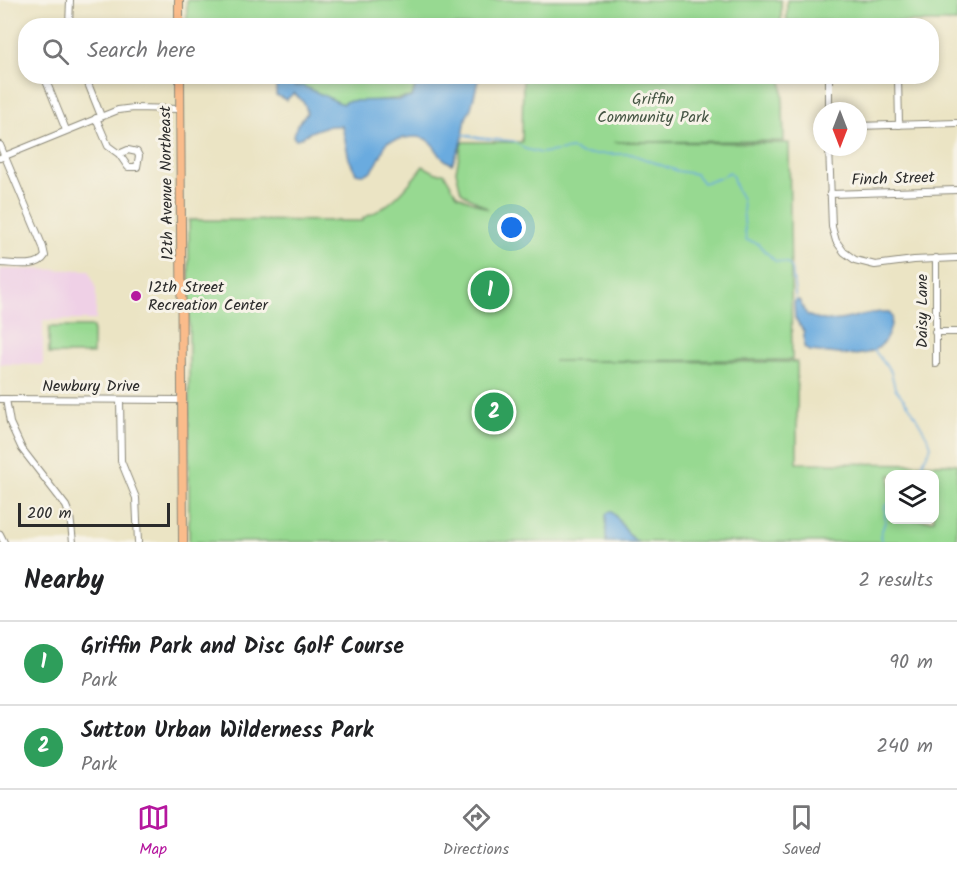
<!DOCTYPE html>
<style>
:root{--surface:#fff;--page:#f6f6f6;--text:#202124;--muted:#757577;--line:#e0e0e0;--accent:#b5179e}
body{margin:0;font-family:Kalam,sans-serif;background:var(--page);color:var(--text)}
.controls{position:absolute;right:18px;bottom:18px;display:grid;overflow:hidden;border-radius:12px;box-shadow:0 3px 9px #0003}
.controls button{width:54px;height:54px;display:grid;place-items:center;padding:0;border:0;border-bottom:2px solid var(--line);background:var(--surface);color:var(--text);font:30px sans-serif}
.compass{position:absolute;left:813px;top:102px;width:54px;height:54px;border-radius:50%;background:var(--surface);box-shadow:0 3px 9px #0003;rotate:180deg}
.scale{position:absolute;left:18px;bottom:15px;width:152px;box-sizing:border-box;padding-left:6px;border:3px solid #2b2b2b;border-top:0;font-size:16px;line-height:21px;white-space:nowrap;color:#2b2b2b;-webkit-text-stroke:4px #f7f3e8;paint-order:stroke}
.you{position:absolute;left:512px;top:228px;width:21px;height:21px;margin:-15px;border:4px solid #fff;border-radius:50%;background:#1a73e8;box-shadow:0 0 0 9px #1a73e833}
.badge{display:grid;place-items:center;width:39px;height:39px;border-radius:50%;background:var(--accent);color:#fff;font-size:20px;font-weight:700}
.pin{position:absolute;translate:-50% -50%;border:3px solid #fff;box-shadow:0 2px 6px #0006}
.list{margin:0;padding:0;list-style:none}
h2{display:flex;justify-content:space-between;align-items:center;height:78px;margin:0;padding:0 24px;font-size:26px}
h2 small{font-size:20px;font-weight:400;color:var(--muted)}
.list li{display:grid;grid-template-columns:39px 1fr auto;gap:18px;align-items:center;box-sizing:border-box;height:84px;padding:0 24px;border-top:2px solid var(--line)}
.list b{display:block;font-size:22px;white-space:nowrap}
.list p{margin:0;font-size:20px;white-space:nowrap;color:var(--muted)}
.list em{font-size:20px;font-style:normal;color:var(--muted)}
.icon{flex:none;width:33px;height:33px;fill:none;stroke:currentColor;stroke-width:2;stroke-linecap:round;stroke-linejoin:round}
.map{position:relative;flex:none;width:957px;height:542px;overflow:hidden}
.search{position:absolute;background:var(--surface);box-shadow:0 3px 9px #0003;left:18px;right:18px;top:18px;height:66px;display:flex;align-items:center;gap:15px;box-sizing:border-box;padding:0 21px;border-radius:24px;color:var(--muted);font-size:22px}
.sheet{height:246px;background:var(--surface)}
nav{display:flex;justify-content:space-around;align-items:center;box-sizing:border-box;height:84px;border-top:2px solid var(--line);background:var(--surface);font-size:16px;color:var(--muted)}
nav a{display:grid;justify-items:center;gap:3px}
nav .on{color:var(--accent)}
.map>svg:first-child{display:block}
.built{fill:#efd0e6}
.green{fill:#97d991;stroke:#61825e;stroke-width:1.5;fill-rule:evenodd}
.water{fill:#6babdf;stroke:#4b6b85;stroke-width:1.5}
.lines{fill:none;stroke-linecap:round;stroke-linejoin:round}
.stream{stroke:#6babdf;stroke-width:1.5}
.minor-casing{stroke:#8b8878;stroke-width:8}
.major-casing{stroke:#8b8878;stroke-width:10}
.minor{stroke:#fff;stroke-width:6}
.major{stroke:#fabc8b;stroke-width:8}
.poi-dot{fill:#b5179e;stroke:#f7f3e8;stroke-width:2}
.labels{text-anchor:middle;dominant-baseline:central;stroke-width:6;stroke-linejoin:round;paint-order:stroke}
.park-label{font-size:16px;fill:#465644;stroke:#f7f3e8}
.street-label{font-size:16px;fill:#2b2b2b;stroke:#f7f3e8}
.poi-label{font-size:16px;fill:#2b2b2b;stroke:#f7f3e8;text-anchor:start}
</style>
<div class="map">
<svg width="957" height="542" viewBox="0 0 957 542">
<rect width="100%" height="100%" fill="#f7f3e8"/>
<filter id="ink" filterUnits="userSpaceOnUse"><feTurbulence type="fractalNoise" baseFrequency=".0167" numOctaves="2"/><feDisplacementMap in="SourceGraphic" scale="12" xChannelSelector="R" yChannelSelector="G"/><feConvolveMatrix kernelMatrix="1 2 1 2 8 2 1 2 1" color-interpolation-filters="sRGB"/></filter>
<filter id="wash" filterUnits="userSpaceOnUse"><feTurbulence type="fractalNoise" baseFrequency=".008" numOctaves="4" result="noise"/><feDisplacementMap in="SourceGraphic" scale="24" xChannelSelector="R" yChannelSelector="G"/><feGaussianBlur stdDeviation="1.35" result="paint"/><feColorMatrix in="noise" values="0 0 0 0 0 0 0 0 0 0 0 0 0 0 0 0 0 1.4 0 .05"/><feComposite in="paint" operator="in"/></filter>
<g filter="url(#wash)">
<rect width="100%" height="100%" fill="#ebe4c4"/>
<path class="built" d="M0 269 89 270 96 289V320H43V365L0 364Z"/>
<g class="green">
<path d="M187 0H781V25L187 26Z"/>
<path d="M787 0H957V22L787 21Z"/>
<path d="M285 77H417L412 97 342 104 303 86 292 84Z"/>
<path d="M523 77H782L784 141 614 142 789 143 792 360 553 361 797 362V463L957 464V542H189V220L363 221V218C391 207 406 189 423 166L436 173H444L457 195 488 209 461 192 456 171 462 142H522ZM890 475H934V520H890Z"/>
<rect x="49" y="327" width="44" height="27"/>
</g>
<g class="water">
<path d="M273 77H285L294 86H303L342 104 347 101 399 100 412 97 416 85V77H479L471 108 466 118 462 142 452 164C437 157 439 150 429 141 418 133 399 139 387 142 379 156 376 179 356 173L349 159 342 126C333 125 322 127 313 131 306 133 303 139 295 139L293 136 297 125 307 113 305 104 294 93 286 100 276 95V78Z"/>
<path d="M799 300 807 315C841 330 856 310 889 312L892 317C888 367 845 354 810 351L804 347V332L795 318 794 302Z"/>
<path d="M611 511C622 521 625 535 638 542H606V514Z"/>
</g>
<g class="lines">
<g class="stream">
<path d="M461 134 480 138 514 141 525 149 541 153 572 149 582 154H631L677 171 696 174 703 183 720 178 729 172 733 177 735 186 742 199 746 240 757 243 775 261 787 263 792 268 796 301"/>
<path d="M874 350 891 372 895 388 912 410 929 440 931 446 929 451 916 475"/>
<path d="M906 520H909"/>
<path d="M882 542 880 536 885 522V506L890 503"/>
</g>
</g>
</g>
<g filter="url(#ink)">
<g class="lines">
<defs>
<g id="minor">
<path d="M69 26 70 0"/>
<path d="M44 76 66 130"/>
<path d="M85 76 101 116"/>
<path d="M829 76V111"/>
<path d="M898 76 899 125"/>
<path d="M96 118 108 146 119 154 128 167H137L139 156 137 152 128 150 119 154"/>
<path d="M858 126 957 123"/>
<path d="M0 145 43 247 45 256C37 269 14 263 0 263"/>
<path d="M829 147 832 227 836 241 844 252 855 260 875 265 914 260 957 258"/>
<path d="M0 158 118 110 134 108 180 109"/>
<path d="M830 194 957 190"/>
<path d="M936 258V364"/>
<path d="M935 332H957"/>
<path d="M0 399 182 400"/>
<path d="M6 399 10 423 22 449 66 506 70 516 73 542"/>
<path d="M120 400 121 461 136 498 138 542"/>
<path d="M0 534 4 542"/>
</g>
<g id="major">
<path d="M179 0V26"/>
<path d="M180 76 183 542"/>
</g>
</defs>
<use href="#minor" class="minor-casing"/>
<use href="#major" class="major-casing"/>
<use href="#minor" class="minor"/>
<use href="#major" class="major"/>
</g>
</g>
<circle class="poi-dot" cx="136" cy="296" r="6"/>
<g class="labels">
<g class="park-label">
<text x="653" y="99">Griffin<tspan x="653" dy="18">Community Park</tspan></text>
</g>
<g class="street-label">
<text transform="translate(893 179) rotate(-2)">Finch Street</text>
<text transform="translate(167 183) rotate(-91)">12th Avenue Northeast</text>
<text transform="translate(922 311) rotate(-90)">Daisy Lane</text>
<text x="91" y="386">Newbury Drive</text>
</g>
<g class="poi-label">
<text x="148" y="287">12th Street<tspan x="148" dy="18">Recreation Center</tspan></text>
</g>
</g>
</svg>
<div class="controls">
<button><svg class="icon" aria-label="layers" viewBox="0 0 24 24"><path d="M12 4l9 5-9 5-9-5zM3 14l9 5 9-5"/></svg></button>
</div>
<svg class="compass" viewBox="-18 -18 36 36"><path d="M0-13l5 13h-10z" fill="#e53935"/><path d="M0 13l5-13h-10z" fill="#757577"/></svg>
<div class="scale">200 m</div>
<div class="you"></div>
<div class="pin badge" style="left:490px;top:290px;background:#2e9e5b">1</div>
<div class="pin badge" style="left:494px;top:412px;background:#2e9e5b">2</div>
<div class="search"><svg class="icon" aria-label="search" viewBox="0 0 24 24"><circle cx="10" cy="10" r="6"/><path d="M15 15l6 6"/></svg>Search here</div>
</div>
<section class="sheet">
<h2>Nearby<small>2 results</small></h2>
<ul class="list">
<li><span class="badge" style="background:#2e9e5b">1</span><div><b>Griffin Park and Disc Golf Course</b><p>Park</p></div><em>90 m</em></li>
<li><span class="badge" style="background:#2e9e5b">2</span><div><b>Sutton Urban Wilderness Park</b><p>Park</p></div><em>240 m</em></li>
</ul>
</section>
<nav>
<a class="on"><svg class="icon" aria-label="map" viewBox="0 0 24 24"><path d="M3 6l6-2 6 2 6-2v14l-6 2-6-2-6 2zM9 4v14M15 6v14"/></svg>Map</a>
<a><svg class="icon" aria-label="directions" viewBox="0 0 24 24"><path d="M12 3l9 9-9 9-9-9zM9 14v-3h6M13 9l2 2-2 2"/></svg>Directions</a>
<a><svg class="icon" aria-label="saved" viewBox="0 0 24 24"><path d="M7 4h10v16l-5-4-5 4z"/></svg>Saved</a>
</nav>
